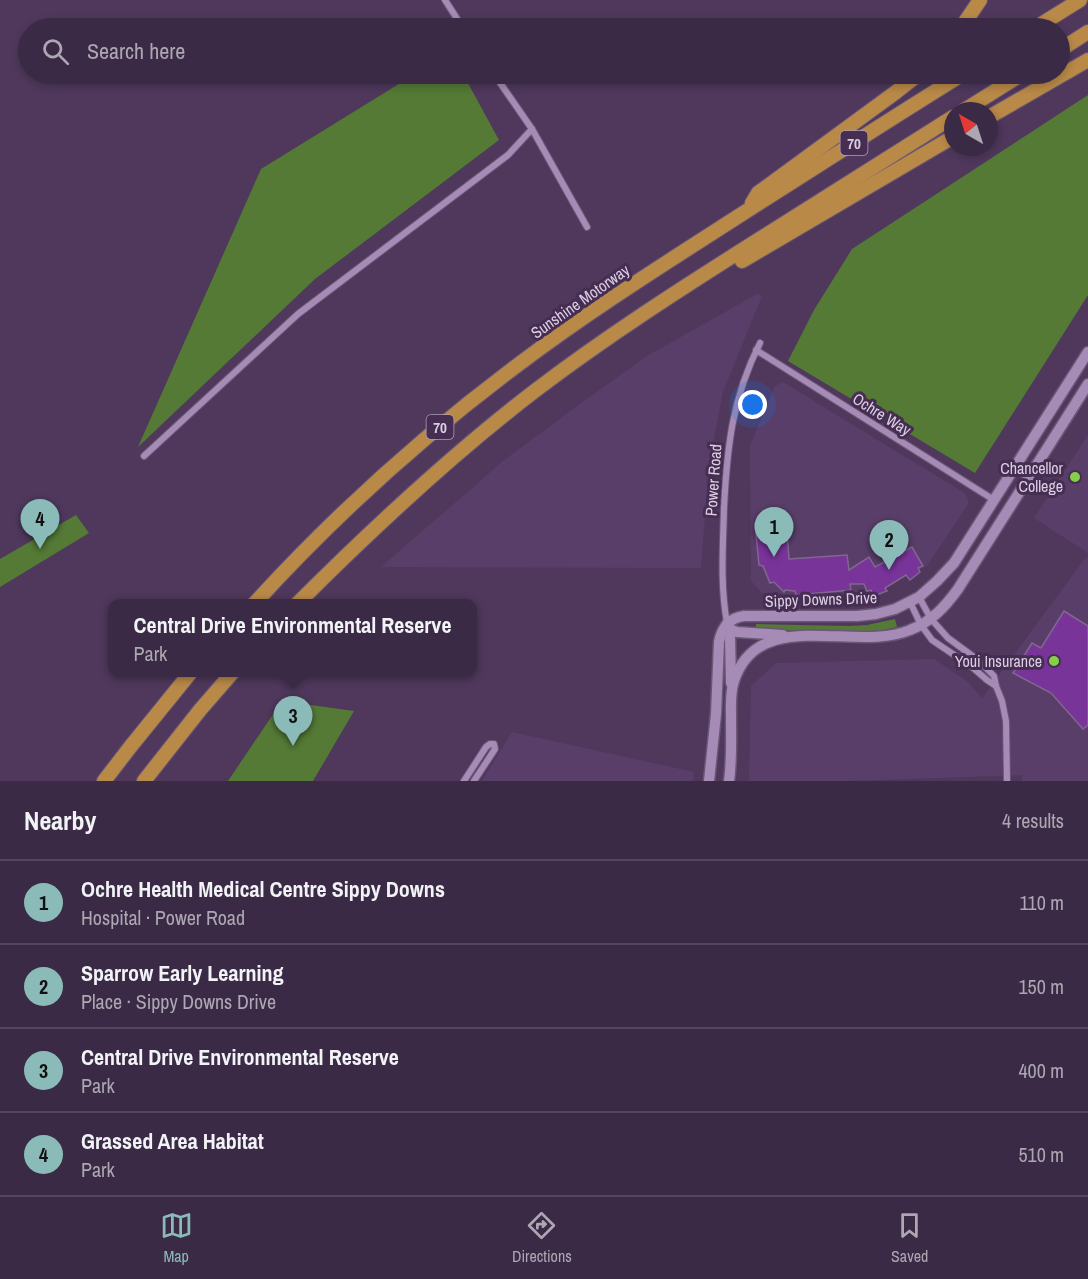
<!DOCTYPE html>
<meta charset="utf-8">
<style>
:root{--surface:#3b2a45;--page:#463650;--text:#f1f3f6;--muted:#aca7b3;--line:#54465e;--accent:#8bbbb9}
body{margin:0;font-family:"Archivo Narrow",sans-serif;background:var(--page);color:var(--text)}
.compass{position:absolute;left:944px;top:102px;width:54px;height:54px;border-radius:50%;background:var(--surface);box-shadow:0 3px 9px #0003;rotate:321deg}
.you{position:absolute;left:753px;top:405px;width:21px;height:21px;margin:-15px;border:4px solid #fff;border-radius:50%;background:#1a73e8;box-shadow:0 0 0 9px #1a73e833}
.badge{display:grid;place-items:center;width:39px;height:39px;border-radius:50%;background:var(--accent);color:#111;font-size:20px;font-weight:700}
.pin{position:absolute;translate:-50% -50px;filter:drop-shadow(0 2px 3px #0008)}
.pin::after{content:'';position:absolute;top:32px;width:21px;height:18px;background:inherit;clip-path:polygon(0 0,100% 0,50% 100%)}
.popup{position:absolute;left:108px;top:599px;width:369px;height:78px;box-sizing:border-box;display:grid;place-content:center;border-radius:12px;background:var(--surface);filter:drop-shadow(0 2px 4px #0005);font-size:20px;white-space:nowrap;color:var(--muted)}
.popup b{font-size:22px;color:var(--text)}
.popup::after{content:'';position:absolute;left:50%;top:100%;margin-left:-12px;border:12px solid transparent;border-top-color:var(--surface)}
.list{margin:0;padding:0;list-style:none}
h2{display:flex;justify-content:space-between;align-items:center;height:78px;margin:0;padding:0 24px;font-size:26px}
h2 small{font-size:20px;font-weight:400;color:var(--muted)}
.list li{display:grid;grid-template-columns:39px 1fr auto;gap:18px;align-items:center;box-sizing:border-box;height:84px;padding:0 24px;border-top:2px solid var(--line)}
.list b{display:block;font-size:22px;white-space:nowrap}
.list p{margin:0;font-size:20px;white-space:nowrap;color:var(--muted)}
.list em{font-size:20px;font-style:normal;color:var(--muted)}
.icon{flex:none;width:33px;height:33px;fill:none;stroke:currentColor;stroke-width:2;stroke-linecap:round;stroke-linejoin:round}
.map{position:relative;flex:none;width:1088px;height:781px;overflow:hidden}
.search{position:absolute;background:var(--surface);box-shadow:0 3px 9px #0003;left:18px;right:18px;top:18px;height:66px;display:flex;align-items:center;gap:15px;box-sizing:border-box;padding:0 21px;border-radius:33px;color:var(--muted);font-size:22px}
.sheet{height:414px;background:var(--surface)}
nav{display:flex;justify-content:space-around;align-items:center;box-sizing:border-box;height:84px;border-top:2px solid var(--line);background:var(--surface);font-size:16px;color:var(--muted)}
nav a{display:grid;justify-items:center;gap:3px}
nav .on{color:var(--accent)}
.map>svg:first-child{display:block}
.built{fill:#593e69}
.green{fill:#547a36}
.building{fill:#79349a;stroke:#81678f;stroke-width:1.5}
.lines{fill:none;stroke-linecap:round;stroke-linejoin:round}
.minor-casing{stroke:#6a5675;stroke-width:8}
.secondary-casing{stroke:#6a5675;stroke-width:13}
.motorway-casing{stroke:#6a5675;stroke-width:16}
.minor{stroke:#a58bb5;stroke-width:6}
.secondary{stroke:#a58bb5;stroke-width:10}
.motorway{stroke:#b98947;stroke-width:14}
.poi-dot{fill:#88cf49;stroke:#452e51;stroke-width:2}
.labels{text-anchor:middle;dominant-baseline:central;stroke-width:6;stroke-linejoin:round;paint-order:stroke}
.shield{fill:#452e51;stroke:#af9eb8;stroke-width:1.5}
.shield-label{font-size:15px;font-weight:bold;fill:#dccee4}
.street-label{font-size:16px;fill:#dccee4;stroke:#452e51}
.poi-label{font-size:16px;fill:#dccee4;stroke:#452e51;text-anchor:end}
</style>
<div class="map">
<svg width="1088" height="781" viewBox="0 0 1088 781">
<rect width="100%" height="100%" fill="#4f385c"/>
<g class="built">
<path d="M757 294 762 296 723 392 709 465 701 568 381 567 503 461 577 406 647 356Z"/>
<path d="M783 382 966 494 969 503 927 566 859 599 762 593 751 581 750 445 775 386Z"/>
<path d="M1088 435V553L1034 518Z"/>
<path d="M1086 557 1088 558V781H1022V775L848 781H749L751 686 776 663 934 659 968 682 982 698Z"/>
<path d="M512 732 694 772 693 781H482Z"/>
</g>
<g class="green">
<path d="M415 74H463L499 140 315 279 138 447 261 169Z"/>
<path d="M1088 95V295L975 473 788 361 814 310 852 249Z"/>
<path d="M76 515 89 533 0 587V559Z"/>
<path d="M895 619 897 627 883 630 860 632 756 630V624L850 626 867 625Z"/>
<path d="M282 701 354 711 313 781H228Z"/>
</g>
<g class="building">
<path d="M786 520 789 559 847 555 849 570 869 557 875 567 912 547 923 566 918 568 920 572 910 580 906 575 885 588 887 591 874 596 871 590 867 591 864 584H850L851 590 796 595 795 591 785 590 784 592 774 582 770 583 763 566 759 565 755 524Z"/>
<path d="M1064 611 1088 626V725L1083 729 1051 693 1013 673 1032 643 1041 648Z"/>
</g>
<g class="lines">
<defs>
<g id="minor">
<path d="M445 0 463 28"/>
<path d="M494 74 532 129 587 227"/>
<path d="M756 350 994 500"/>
<path d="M144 456 298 314 508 155 532 129"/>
<path d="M919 597 931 619 948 638 978 660 994 676 996 686 1002 701 1006 721 1007 781"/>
<path d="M910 602 921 625 932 640 972 667 987 680 996 686"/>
<path d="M727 623C720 585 723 547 724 508 727 448 732 398 760 343"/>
<path d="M464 781 486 747 490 744H494L495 749 474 781"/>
</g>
<g id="secondary">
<path d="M727 624 730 629 737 632 783 635"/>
<path d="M727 624 730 636 731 683"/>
<path d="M709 781 716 714 719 642C722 627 729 618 744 616H857L876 614 895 609 919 597 937 581 954 563 1088 352"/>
<path d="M729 781C732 760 731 738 731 717 731 705 730 692 734 681 759 605 855 653 910 630 931 622 945 607 958 589L1088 384"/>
</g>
<g id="motorway">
<path d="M961 28 980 0"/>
<path d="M1035 28 1080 0"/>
<path d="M1060 50 1088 32"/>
<path d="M963 111 1022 74"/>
<path d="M989 117 1088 60"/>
<path d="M752 203 758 193 896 92 919 74"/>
<path d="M742 261 953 137"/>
<path d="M254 604C334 516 424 435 519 364 592 309 669 261 745 212 818 166 890 119 963 74"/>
<path d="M297 604C373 528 451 455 536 390 607 336 682 288 758 240 823 199 888 158 953 117"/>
<path d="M104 781 131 746 191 672"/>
<path d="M144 781 200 710 233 672"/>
</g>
</defs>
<use href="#minor" class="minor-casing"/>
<use href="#secondary" class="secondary-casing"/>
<use href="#motorway" class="motorway-casing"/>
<use href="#minor" class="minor"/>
<use href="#secondary" class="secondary"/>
<use href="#motorway" class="motorway"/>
</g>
<g class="poi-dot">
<circle cx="1075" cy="477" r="6"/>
<circle cx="1054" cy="661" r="6"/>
</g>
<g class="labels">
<g class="shield">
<rect x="840.5" y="131" width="27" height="24" rx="4.5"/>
<rect x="426.5" y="415" width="27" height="24" rx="4.5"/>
</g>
<g class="shield-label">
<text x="854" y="143">70</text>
<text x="440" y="427">70</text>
</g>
<g class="street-label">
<text transform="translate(580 301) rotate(-35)">Sunshine Motorway</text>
<text transform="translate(882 414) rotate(32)">Ochre Way</text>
<text transform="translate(713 480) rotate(-86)">Power Road</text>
<text transform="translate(821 599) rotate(-2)">Sippy Downs Drive</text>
</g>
<g class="poi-label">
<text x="1063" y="468">Chancellor<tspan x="1063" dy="18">College</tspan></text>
<text x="1042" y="661">Youi Insurance</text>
</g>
</g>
</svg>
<svg class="compass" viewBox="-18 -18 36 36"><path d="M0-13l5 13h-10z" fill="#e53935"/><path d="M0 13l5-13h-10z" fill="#aca7b3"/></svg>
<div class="you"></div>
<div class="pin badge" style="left:774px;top:557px">1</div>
<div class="pin badge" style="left:889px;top:570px">2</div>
<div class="pin badge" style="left:293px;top:746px">3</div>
<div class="popup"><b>Central Drive Environmental Reserve</b>Park</div>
<div class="pin badge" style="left:40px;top:549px">4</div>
<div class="search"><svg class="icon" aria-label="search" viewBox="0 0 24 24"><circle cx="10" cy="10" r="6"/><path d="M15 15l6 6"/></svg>Search here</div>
</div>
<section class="sheet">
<h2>Nearby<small>4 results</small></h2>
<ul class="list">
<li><span class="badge">1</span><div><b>Ochre Health Medical Centre Sippy Downs</b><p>Hospital · Power Road</p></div><em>110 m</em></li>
<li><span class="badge">2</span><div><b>Sparrow Early Learning</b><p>Place · Sippy Downs Drive</p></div><em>150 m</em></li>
<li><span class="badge">3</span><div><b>Central Drive Environmental Reserve</b><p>Park</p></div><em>400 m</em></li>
<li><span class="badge">4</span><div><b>Grassed Area Habitat</b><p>Park</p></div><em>510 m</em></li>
</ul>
</section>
<nav>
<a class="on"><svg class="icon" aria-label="map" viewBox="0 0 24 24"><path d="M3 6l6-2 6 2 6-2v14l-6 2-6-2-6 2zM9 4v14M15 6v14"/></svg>Map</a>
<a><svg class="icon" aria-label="directions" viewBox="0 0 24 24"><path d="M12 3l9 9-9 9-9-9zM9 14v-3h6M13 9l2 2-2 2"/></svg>Directions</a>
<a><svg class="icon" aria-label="saved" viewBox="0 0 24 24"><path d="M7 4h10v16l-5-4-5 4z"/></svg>Saved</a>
</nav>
